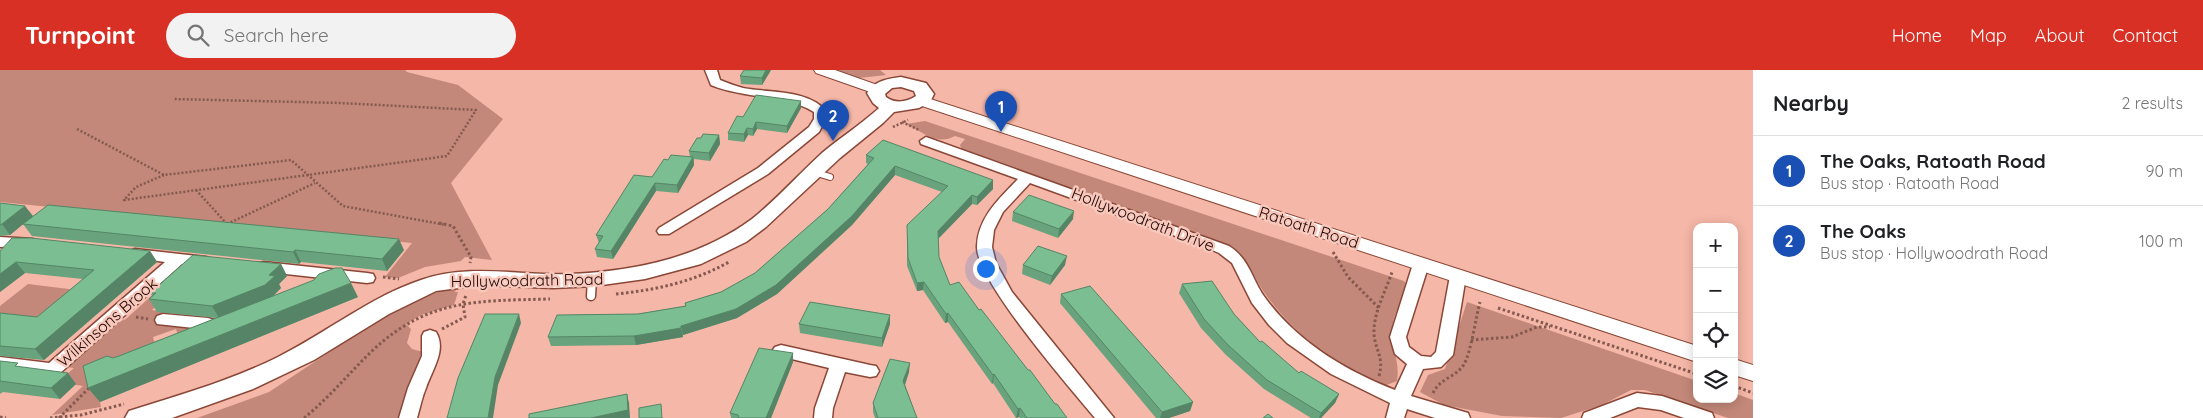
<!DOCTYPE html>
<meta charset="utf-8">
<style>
:root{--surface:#fff;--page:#f2f2f2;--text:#202124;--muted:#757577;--line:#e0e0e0;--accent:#d93025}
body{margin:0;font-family:Quicksand,sans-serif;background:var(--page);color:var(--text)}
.controls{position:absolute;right:15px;bottom:15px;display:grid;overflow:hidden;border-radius:10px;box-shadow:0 2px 12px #0003}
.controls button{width:45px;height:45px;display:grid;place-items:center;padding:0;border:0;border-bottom:1px solid var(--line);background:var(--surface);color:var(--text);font:25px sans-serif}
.you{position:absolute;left:985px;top:198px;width:18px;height:18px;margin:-12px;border:4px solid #fff;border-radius:50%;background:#1a73e8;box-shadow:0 0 0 8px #1a73e833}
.badge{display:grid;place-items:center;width:32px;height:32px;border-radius:50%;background:var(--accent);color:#fff;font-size:16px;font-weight:700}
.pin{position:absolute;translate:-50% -41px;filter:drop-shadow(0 1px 2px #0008)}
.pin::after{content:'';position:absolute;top:26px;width:18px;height:15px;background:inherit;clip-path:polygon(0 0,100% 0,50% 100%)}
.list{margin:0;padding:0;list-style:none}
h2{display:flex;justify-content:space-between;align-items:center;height:65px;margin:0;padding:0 20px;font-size:21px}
h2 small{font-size:16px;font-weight:400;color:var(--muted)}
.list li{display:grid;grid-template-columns:32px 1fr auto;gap:15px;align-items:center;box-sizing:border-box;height:70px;padding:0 20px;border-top:1px solid var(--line)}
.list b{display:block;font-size:19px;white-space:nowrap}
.list p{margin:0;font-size:16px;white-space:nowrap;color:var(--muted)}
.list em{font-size:16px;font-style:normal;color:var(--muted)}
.icon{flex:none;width:28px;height:28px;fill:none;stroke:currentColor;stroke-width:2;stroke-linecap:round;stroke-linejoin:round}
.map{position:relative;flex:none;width:1753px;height:348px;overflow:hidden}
header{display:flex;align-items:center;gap:30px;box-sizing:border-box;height:70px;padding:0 25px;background:var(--accent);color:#fff}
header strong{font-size:24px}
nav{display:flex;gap:28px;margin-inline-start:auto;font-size:18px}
.search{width:350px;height:45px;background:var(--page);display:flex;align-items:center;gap:12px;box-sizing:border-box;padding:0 18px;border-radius:28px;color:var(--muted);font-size:19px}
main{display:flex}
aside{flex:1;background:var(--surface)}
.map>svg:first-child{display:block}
.green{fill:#c38879}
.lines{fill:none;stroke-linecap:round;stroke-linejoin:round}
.service-far1-casing{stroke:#8a4737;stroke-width:8}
.service-casing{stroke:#8a4737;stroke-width:11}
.minor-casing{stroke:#8a4737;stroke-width:3}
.tertiary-casing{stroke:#8a4737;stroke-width:2}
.secondary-casing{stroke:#8a4737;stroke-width:3}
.path-far1{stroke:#845950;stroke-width:2.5;stroke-dasharray:2 2;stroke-linecap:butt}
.path{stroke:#845950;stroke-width:3;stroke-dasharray:2.5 2.5;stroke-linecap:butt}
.service-far1{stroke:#fff;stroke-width:6}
.service{stroke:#fff;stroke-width:8}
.minor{fill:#fff;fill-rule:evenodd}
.tertiary{fill:#fff;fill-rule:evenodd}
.secondary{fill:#fff;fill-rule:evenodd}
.wall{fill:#69a37d}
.shaded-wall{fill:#558566}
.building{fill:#7abe91;stroke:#558566}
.labels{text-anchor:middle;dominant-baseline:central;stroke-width:5;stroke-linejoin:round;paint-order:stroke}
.street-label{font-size:16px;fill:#210703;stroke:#f8c8bc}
</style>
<header>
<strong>Turnpoint</strong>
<div class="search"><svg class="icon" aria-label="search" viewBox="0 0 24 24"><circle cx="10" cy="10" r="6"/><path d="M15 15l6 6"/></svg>Search here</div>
<nav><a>Home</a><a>Map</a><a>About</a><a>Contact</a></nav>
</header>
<main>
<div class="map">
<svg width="1753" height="348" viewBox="0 0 1753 348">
<rect width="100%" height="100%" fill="#f5b7a7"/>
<g class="green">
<path d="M0 0H405L407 2 458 15 503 49 451 113 492 190 465 187 461 191 425 197 398 208 385 207 412 173 0 132Z"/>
<path d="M835 0H880L886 5 859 8Z"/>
<path d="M925 51 1404 211 1407 216C1402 230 1392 247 1392 261 1392 281 1400 291 1397 311L1384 316C1340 298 1298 268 1269 229 1257 214 1251 196 1238 182L962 80 960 75 965 69 955 66C937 76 923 62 906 54Z"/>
<path d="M184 196 198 197 152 240 171 243 161 252 197 257 179 269 176 259 153 267 156 279 96 312 101 337 52 345 83 316 58 312 74 298 63 297 111 255 126 249 169 210 163 209 174 199Z"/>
<path d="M28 214 85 221 48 251 0 245V236Z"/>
<path d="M457 217 455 222H458L454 235 421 245 406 254 411 259 407 273 412 279 423 282 398 348H197L269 322 384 246 416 228Z"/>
<path d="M1467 232 1697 311V329H1734V323L1753 330V348H1728L1645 320H1631L1602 335 1561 348 1502 346 1444 335 1420 322 1428 305 1445 299Z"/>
</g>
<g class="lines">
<defs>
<path id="service-far1" d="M814 102 830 107"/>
<path id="service" d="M591 226 592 209"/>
<g id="minor">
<path d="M705 0H717L720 10C728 13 735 16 743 18 768 23 808 19 826 41V49L819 62 768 104 669 164H659L657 161 659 158 758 98 809 57 814 49V42C786 24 744 29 711 15Z"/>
<path d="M926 67 1229 176C1250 189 1252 211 1266 229 1298 272 1346 301 1395 320L1407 294 1395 284 1390 267 1413 194 1416 190H1426L1429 194 1406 267 1409 277 1421 286 1431 287 1436 282 1450 206 1452 202H1464L1466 206 1453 285 1441 297 1423 299 1411 326 1468 343 1470 348H1435L1407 339 1404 348H1386L1390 333 1331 304 1287 273 1269 255 1252 233 1232 193 1219 183 1203 176 1030 113 1003 142 994 160 992 177 996 193 1012 222 1114 348H1095C1070 318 975 209 977 176 978 147 1000 128 1018 109L921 74 920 71Z"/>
<path d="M0 167 33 169 35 172 33 175 0 177Z"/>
<path d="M135 179 206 187 211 189 214 192 211 195 206 197 182 194 58 305 52 306 0 299V287L49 293 165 192 130 187 127 184 130 181Z"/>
<path d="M264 192 367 203 373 204 375 208 373 212 367 213 259 201 256 197 259 193Z"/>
<path d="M163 244 208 248 214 250 220 260 218 264 212 266 206 264 203 259 157 254 155 250 157 246Z"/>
<path d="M430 260 436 262C447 280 432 300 426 318 422 327 420 338 417 348H399L408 318 422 286V266L424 262Z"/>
<path d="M781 275 870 295 876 296 879 301 876 306 870 307 845 302 833 338 832 348H814L815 338 829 298 775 285 772 281 775 277Z"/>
<path d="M1637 323 1662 326 1712 343 1714 348H1684L1661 340 1638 337 1610 348H1582L1584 343Z"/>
</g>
<g id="tertiary">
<path d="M814 0H835L883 17 885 20 883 23H873L816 3Z"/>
<path d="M921 26 1697 276V292L916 34 913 31 916 28Z"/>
<path d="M1734 289 1753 295V311L1734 305Z"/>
</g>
<path id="secondary" d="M901 7 926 13 934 24 930 32 919 38 894 42 883 53 840 88 766 157 746 172 701 194 645 209 595 216 553 218 481 215 436 221 389 244 314 290 253 319 172 348H125L129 341C179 325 230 311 278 287 326 263 370 227 421 210 470 193 520 206 571 204 635 201 699 188 752 149 777 129 798 105 822 83 840 68 860 55 878 39L879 38 873 33 867 23C876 10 887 9 901 7ZM901 17 914 21 916 26C907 32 895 34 886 27L885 24 892 18Z"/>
</defs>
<use href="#service-far1" class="service-far1-casing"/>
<use href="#service" class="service-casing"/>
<use href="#minor" class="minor-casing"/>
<use href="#tertiary" class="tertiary-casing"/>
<use href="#secondary" class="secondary-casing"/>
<g class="path-far1">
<path d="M902 52 919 60"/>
<path d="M893 57 908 50"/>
<path d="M77 59 164 105 291 90 343 136 446 155"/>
<path d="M164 105 136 117 124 130 447 86 476 40 340 33 173 29"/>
<path d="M196 120 227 154"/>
<path d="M227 154 315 113"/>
</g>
<g class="path">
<path d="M439 153 453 156 471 187 470 193"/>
<path d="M1333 182 1348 207 1380 239"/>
<path d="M383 207 399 209"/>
<path d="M616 224C656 220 693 212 729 192"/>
<path d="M1498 238 1697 304"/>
<path d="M136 247 148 249"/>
<path d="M442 259 465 247 463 234 466 225"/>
<path d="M1471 270 1512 267 1537 257H1550"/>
<path d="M1379 306C1385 286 1373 278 1374 259 1375 240 1386 220 1392 202"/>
<path d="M1734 316 1753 323"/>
<path d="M1433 323C1440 308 1457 307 1464 294 1471 283 1476 246 1480 232"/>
<path d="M0 347 6 348"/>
<path d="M50 348 81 345 124 334"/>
<path d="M59 348 91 316"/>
<path d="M304 348C329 328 349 303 372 281 428 228 478 231 550 229"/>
</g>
<use href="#service-far1" class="service-far1"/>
<use href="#service" class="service"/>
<use href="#minor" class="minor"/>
<use href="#tertiary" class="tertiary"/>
<use href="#secondary" class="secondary"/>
</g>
<g class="wall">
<path d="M771 0 762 15 741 14 740 6Z"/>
<path d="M801 31V38L787 63 757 59 753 66 748 65 744 72 728 70V63L743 47Z"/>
<path d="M719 65 720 74 710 91 694 89V95L678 123 656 121 613 189 597 187 595 179 599 173 596 165 668 90 690 87 689 81Z"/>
<path d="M866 85 993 110V119L977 135 972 134 938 169 939 187 950 215 979 240 1055 334 1067 348H1020L1019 347 1016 348 993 313 992 314 948 252 945 253 923 220 917 221 907 196V164L942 122 895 105 852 155 777 224 737 248 683 265V267L636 275 551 276 548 267 638 244 685 236V233L721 222 755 203 828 139 868 94 866 93Z"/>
<path d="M0 133 33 146 26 152 404 180 387 201 301 192 299 194 32 166 23 154 10 165 0 166Z"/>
<path d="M1013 142 1073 149 1058 168 1012 151Z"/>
<path d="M0 181H150L157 192 44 290 0 286V243L37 247 83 209 25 203 0 222Z"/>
<path d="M281 194 287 206 279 214 281 218 273 226 358 227 100 332 88 318 113 288 216 248 157 242 149 229 152 226 150 223Z"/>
<path d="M1023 195H1065L1050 215 1022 204Z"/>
<path d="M1182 214 1234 244 1260 272 1299 303 1339 324 1335 333 1321 348H1311L1264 319 1225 284 1201 258 1179 223Z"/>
<path d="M1061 224 1193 332 1190 341 1169 348H1156L1060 233Z"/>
<path d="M799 254H890L882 277 800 263Z"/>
<path d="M0 291 21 297 76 314 60 329 3 322 0 324Z"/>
<path d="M793 292 771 348H731L730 343Z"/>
<path d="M909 302 905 315 917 348H875L873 342V333Z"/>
</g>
<g class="shaded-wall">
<path d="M766 0H771L762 15V8Z"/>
<path d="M801 31V38L787 63V56Z"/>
<path d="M756 52 757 59 753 66V59Z"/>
<path d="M747 58 748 65 744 72V64Z"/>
<path d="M719 65 720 74 710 91 709 83Z"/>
<path d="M693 87 694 95 678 123 677 115Z"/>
<path d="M895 96V105L852 155 777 224 737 248 683 265 681 256 736 239Z"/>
<path d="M993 110V119L977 135V127Z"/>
<path d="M655 113 656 121 613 189 611 181Z"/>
<path d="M972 125V134L937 170 938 161Z"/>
<path d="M25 136 33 146 10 165 2 154Z"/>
<path d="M1074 141 1073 149 1058 168 1059 159Z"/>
<path d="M399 169 404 180 387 201 382 189Z"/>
<path d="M295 180 301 192 299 194 293 182Z"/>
<path d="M150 181 157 192 44 290 35 279Z"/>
<path d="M1067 186 1065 195 1050 215 1052 206Z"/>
<path d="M16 192 25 203 0 222V204Z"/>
<path d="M281 194 287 206 279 214 281 218 271 228 219 248 212 236 269 205Z"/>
<path d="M924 212 923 220 917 221V213Z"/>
<path d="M351 213 358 227 100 332 88 318Z"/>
<path d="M948 243V252L945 253 946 244Z"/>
<path d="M519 244 521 253 498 315 493 348H488L495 307Z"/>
<path d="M890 245V254L882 277V268Z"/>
<path d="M681 258 683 267 636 275 634 266Z"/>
<path d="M793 283V292L771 348H766Z"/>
<path d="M910 293 909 302 903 320V311Z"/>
<path d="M68 303 76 314 60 329 51 318Z"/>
<path d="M994 304 993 313 992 314 993 305Z"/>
<path d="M627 324 629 333 630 348H591Z"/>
<path d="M1339 324 1335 333 1321 348H1319L1321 343Z"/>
<path d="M1193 332 1190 341 1169 348H1160L1162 342Z"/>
<path d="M1020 338 1019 347 1016 348 1018 339Z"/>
</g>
<g class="building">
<path d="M744 0H766L762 8 740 6Z"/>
<path d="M756 25 801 31 787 56 756 52 753 59 747 58 744 64 728 63 737 46 743 47Z"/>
<path d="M703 64 719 65 709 83 689 81 697 68H701Z"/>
<path d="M883 70 993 110 977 127 972 125 938 161 939 187 950 215 959 212 979 240 981 239 1028 300H1030L1055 334H1057L1067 348H1027L1020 338 1018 339 994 304 993 305 948 243 946 244 924 212 917 213 908 188 907 155 948 116 895 96 852 146 776 215 736 239 681 256V258L634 266 548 267 557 245 638 244 686 236 685 233 721 222 755 203 828 139 874 88 866 85Z"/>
<path d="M671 85 693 87 677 115 655 113 611 181 595 179 603 166 596 165 634 105 652 107 664 89 668 90Z"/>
<path d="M1029 125 1074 141 1059 159 1013 142Z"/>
<path d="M0 133 25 136 2 154 0 155Z"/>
<path d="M48 135 399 169 382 189 295 180 293 182 23 154Z"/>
<path d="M12 168H31L150 181 35 279 0 276V243L37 247 94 200 16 192 0 204V181Z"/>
<path d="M1038 176 1067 186 1052 206 1023 195Z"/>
<path d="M193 185 281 194 269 205 275 206 265 215 212 236 149 229 156 223H150Z"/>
<path d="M335 198H342L351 213 88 318 83 296 107 286 113 288 119 286 314 210 319 204Z"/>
<path d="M1212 211 1234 244 1260 272 1262 271 1299 303 1301 301 1339 324 1321 343 1267 310 1228 275 1204 249 1182 214Z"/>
<path d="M1090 216 1193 332 1162 342 1061 224Z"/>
<path d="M810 232 890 245 882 268 799 254Z"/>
<path d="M485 244H519L495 307 488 348H447L458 308Z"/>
<path d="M759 278 793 283 766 348H739L738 345 730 343Z"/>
<path d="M890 289 910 293 903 311 917 348H878L873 333Z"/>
<path d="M0 291 18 293 15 296 68 303 51 318 0 311Z"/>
<path d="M627 324 628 340 591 348H529V344Z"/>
<path d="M661 334 662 348H639V338Z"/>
<path d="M1268 344 1273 348H1263Z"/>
</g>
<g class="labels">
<g class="street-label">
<text transform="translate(1143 149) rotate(21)">Hollywoodrath Drive</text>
<text transform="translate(1309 157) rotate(18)">Ratoath Road</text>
<text transform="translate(527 210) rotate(-1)">Hollywoodrath Road</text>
<text transform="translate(107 252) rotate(-41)">Wilkinsons Brook</text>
</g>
</g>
</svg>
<div class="controls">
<button>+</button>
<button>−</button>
<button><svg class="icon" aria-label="locate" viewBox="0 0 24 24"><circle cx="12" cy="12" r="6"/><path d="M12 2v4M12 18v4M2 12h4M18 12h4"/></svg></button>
<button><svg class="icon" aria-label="layers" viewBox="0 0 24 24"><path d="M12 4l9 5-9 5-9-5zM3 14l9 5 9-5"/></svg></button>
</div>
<div class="you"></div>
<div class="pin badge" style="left:1001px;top:62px;background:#1a4fb4">1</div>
<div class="pin badge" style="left:833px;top:71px;background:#1a4fb4">2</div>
</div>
<aside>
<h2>Nearby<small>2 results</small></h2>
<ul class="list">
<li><span class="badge" style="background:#1a4fb4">1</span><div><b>The Oaks, Ratoath Road</b><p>Bus stop · Ratoath Road</p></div><em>90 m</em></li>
<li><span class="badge" style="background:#1a4fb4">2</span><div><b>The Oaks</b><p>Bus stop · Hollywoodrath Road</p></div><em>100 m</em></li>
</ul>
</aside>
</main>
